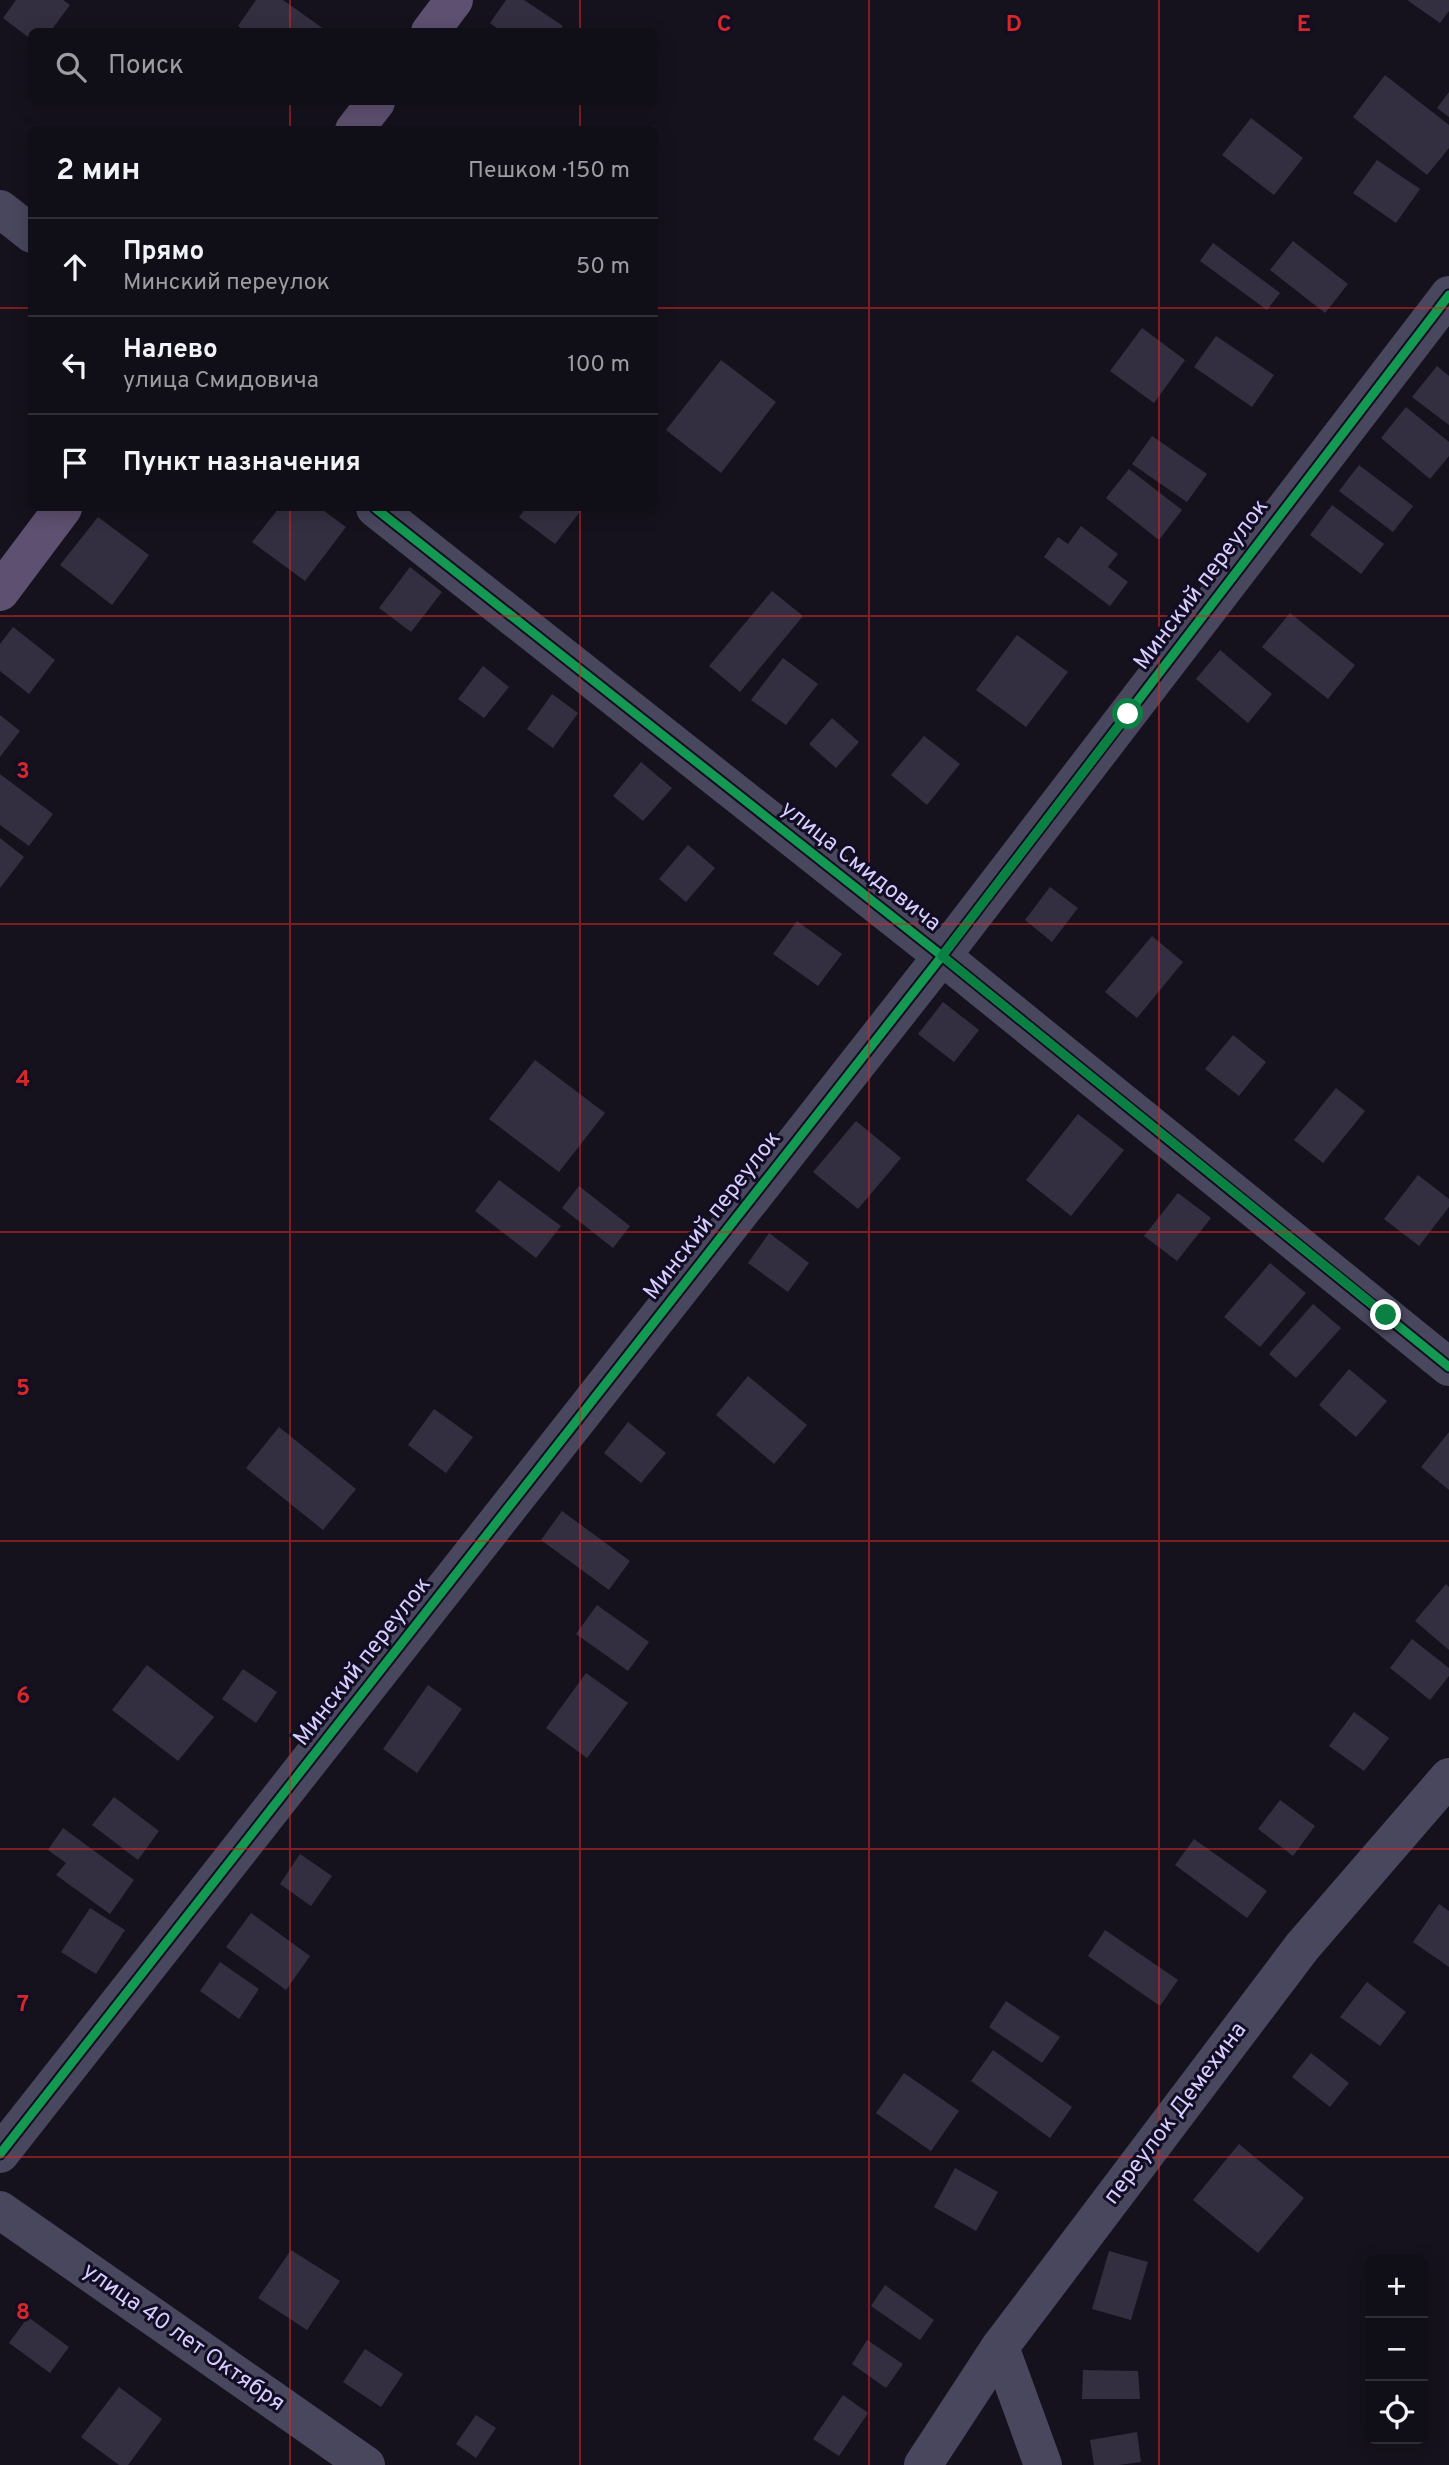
<!DOCTYPE html>
<html lang="ru">
<meta charset="utf-8">
<style>
:root{--surface:#100e16;--page:#1e1c23;--text:#f1f3f6;--muted:#9c9ca1;--line:#302e35}
body{margin:0;font-family:Overpass,sans-serif;background:var(--page);color:var(--text)}
.controls{position:absolute;right:21px;bottom:21px;display:grid;overflow:hidden;border-radius:10px;box-shadow:0 4px 18px #0003}
.controls button{width:63px;height:63px;display:grid;place-items:center;padding:0;border:0;border-bottom:2px solid var(--line);background:var(--surface);color:var(--text);font:35px sans-serif}
.stop{position:absolute;width:21px;height:21px;margin:-16px;border:5px solid #0b8043;border-radius:50%;background:#fff}
.stop.end{background:#0b8043;border-color:#fff;box-shadow:0 2px 7px #0008}
.list{margin:0;padding:0;list-style:none}
h2{display:flex;justify-content:space-between;align-items:center;height:91px;margin:0;padding:0 28px;font-size:30px}
h2 small{font-size:23px;font-weight:400;color:var(--muted)}
.list li{display:grid;grid-template-columns:46px 1fr auto;gap:21px;align-items:center;box-sizing:border-box;height:98px;padding:0 28px;border-top:2px solid var(--line)}
.list b{display:block;font-size:26px;white-space:nowrap}
.list p{margin:0;font-size:23px;white-space:nowrap;color:var(--muted)}
.list em{font-size:23px;font-style:normal;color:var(--muted)}
.icon{flex:none;width:38px;height:38px;fill:none;stroke:currentColor;stroke-width:2;stroke-linecap:round;stroke-linejoin:round}
.map{position:relative;flex:none;width:1449px;height:2465px;overflow:hidden}
.search{position:absolute;background:var(--surface);box-shadow:0 4px 18px #0003;left:28px;top:28px;width:630px;height:77px;display:flex;align-items:center;gap:18px;box-sizing:border-box;padding:0 24px;border-radius:10px;color:var(--muted);font-size:26px}
.panel{position:absolute;background:var(--surface);box-shadow:0 4px 18px #0003;left:28px;top:126px;width:630px;height:385px;border-radius:10px}
.map>svg:first-child{display:block}
.building{fill:#332f40}
.lines{fill:none;stroke-linecap:round;stroke-linejoin:round}
.minor{stroke:#49475e;stroke-width:38}
.major{stroke:#5e5070;stroke-width:38}
.cycleway-casing{stroke:#120d22;stroke-width:13}
.cycleway{stroke:#139951;stroke-width:9}
.route{stroke:#0b8043;stroke-width:9}
.grid{fill:none;stroke:#d62828;stroke-width:2;stroke-opacity:0.55}
.labels{text-anchor:middle;dominant-baseline:central;stroke-width:6;stroke-linejoin:round;paint-order:stroke}
.street-label{font-size:23px;fill:#d6ceff;stroke:#120d22}
.grid-label{font-size:23px;text-anchor:middle;font-weight:bold;fill:#d62828;stroke:#120d22;stroke-width:6;stroke-linejoin:round;paint-order:stroke}
</style>
<div class="map">
<svg width="1449" height="2465" viewBox="0 0 1449 2465">
<rect width="100%" height="100%" fill="#15121d"/>
<g class="building">
<path d="M16 0H63L70 5 50 32H32V40L3 18Z"/>
<path d="M256 0H283L328 32H245L238 26Z"/>
<path d="M506 0H524L563 26 559 32H502L490 23Z"/>
<path d="M1407 0H1449V11L1440 23Z"/>
<path d="M1385 75 1449 125V148L1427 175 1353 117Z"/>
<path d="M1449 92V117L1437 108Z"/>
<path d="M1251 118 1303 158 1274 195 1222 155Z"/>
<path d="M1377 160 1420 189 1396 223 1353 193Z"/>
<path d="M1293 241 1348 284 1325 313 1270 270Z"/>
<path d="M1213 243 1280 293 1267 310 1200 261Z"/>
<path d="M1142 328 1185 360 1154 403 1110 371Z"/>
<path d="M1216 336 1274 375 1252 407 1194 367Z"/>
<path d="M721 360 776 402 721 473 666 430Z"/>
<path d="M1437 366 1449 376V425L1412 397Z"/>
<path d="M1406 407 1449 442V456L1430 479 1381 438Z"/>
<path d="M1152 436 1207 474 1187 502 1132 464Z"/>
<path d="M1359 465 1413 506 1393 532 1339 491Z"/>
<path d="M1129 469 1182 510 1159 540 1106 498Z"/>
<path d="M1332 505 1384 544 1361 574 1310 535Z"/>
<path d="M279 508H320L346 527 305 581 252 542Z"/>
<path d="M526 508H583L555 544 519 517Z"/>
<path d="M98 517 149 555 112 605 60 565Z"/>
<path d="M1081 526 1118 554 1108 567 1128 582 1110 606 1044 557 1058 537 1068 544Z"/>
<path d="M410 567 442 592 411 632 379 608Z"/>
<path d="M772 591 803 616 740 692 709 666Z"/>
<path d="M1290 613 1355 665 1328 699 1262 647Z"/>
<path d="M13 627 55 660 29 694 0 671V644Z"/>
<path d="M1017 635 1068 672 1026 727 976 690Z"/>
<path d="M1220 650 1272 694 1248 723 1196 679Z"/>
<path d="M783 658 818 684 786 725 751 700Z"/>
<path d="M483 666 509 687 484 718 458 699Z"/>
<path d="M552 694 578 713 553 748 527 729Z"/>
<path d="M0 715 20 731 0 757Z"/>
<path d="M832 718 859 742 836 768 809 744Z"/>
<path d="M924 736 960 764 927 805 891 775Z"/>
<path d="M641 762 672 788 643 821 613 796Z"/>
<path d="M0 774 53 814 29 846 0 825Z"/>
<path d="M0 838 24 857 0 888Z"/>
<path d="M688 845 715 868 686 902 659 879Z"/>
<path d="M1050 887 1078 908 1052 942 1025 920Z"/>
<path d="M797 921 842 954 818 986 773 954Z"/>
<path d="M1152 936 1183 962 1137 1018 1105 992Z"/>
<path d="M943 1002 979 1030 954 1062 918 1034Z"/>
<path d="M1233 1035 1266 1062 1239 1096 1205 1069Z"/>
<path d="M535 1060 605 1113 559 1172 489 1119Z"/>
<path d="M1336 1088 1365 1111 1323 1163 1294 1140Z"/>
<path d="M1078 1114 1124 1150 1071 1216 1026 1180Z"/>
<path d="M856 1121 901 1158 858 1209 813 1172Z"/>
<path d="M1418 1175 1449 1199V1207L1419 1246 1384 1219Z"/>
<path d="M499 1180 561 1226 536 1258 475 1211Z"/>
<path d="M579 1186 630 1226 613 1248 562 1208Z"/>
<path d="M1178 1193 1211 1218 1177 1261 1144 1236Z"/>
<path d="M769 1233 809 1263 788 1292 748 1263Z"/>
<path d="M1270 1263 1306 1293 1260 1347 1224 1317Z"/>
<path d="M1313 1304 1341 1328 1296 1378 1269 1354Z"/>
<path d="M1349 1369 1387 1401 1356 1437 1319 1405Z"/>
<path d="M748 1376 807 1425 774 1464 716 1415Z"/>
<path d="M434 1409 473 1437 446 1473 408 1445Z"/>
<path d="M628 1422 666 1453 641 1483 604 1453Z"/>
<path d="M279 1427 356 1489 323 1530 246 1468Z"/>
<path d="M1449 1432V1490L1421 1467Z"/>
<path d="M562 1511 630 1561 609 1590 541 1540Z"/>
<path d="M1446 1584 1449 1587V1650L1415 1621Z"/>
<path d="M597 1605 649 1642 628 1671 576 1634Z"/>
<path d="M1412 1639 1449 1668V1676L1430 1700 1390 1668Z"/>
<path d="M147 1665 214 1717 178 1761 112 1710Z"/>
<path d="M243 1669 277 1692 256 1723 222 1699Z"/>
<path d="M586 1673 628 1703 587 1758 546 1728Z"/>
<path d="M428 1685 462 1709 417 1773 383 1749Z"/>
<path d="M1354 1712 1389 1738 1364 1771 1329 1746Z"/>
<path d="M114 1797 159 1831 138 1860 92 1825Z"/>
<path d="M1280 1800 1315 1826 1293 1856 1258 1829Z"/>
<path d="M63 1828 134 1880 110 1914 56 1875 66 1863 48 1850Z"/>
<path d="M1194 1839 1267 1891 1247 1918 1175 1865Z"/>
<path d="M300 1854 332 1876 311 1906 280 1884Z"/>
<path d="M1439 1904 1449 1911V1967L1413 1942Z"/>
<path d="M90 1908 125 1930 96 1974 61 1952Z"/>
<path d="M251 1913 310 1956 286 1990 226 1947Z"/>
<path d="M1105 1930 1178 1980 1160 2006 1088 1956Z"/>
<path d="M220 1962 259 1989 239 2019 200 1991Z"/>
<path d="M1367 1982 1406 2012 1380 2046 1340 2017Z"/>
<path d="M1006 2001 1060 2037 1042 2063 989 2027Z"/>
<path d="M993 2050 1072 2107 1050 2138 971 2081Z"/>
<path d="M1311 2053 1349 2083 1330 2107 1292 2077Z"/>
<path d="M904 2073 959 2111 931 2151 876 2113Z"/>
<path d="M1239 2144 1304 2198 1258 2253 1193 2200Z"/>
<path d="M955 2168 998 2192 976 2231 934 2207Z"/>
<path d="M291 2250 340 2281 307 2330 258 2298Z"/>
<path d="M1109 2251 1148 2262 1131 2320 1092 2309Z"/>
<path d="M885 2285 934 2320 920 2340 871 2306Z"/>
<path d="M28 2317 69 2347 50 2373 9 2343Z"/>
<path d="M867 2340 903 2364 886 2388 852 2364Z"/>
<path d="M365 2349 403 2374 381 2407 343 2382Z"/>
<path d="M1083 2370 1138 2371 1140 2399H1082Z"/>
<path d="M119 2387 162 2419 128 2465H119L81 2437Z"/>
<path d="M843 2395 868 2413 839 2456 813 2439Z"/>
<path d="M476 2415 496 2428 476 2458 456 2444Z"/>
<path d="M1137 2432 1141 2462 1119 2465H1094L1090 2440Z"/>
</g>
<g class="lines">
<g class="minor">
<path d="M0 209 32 234"/>
<path d="M375 508 942 956 1449 1367"/>
<path d="M0 2154 942 956 1449 295"/>
<path d="M0 2210 366 2465"/>
<path d="M1000 2347 1043 2465"/>
<path d="M923 2465 1000 2347 1302 1947 1449 1777"/>
</g>
<g class="major">
<path d="M430 32 454 0"/>
<path d="M354 130 376 102"/>
<path d="M0 592 63 508"/>
</g>
<defs>
<g id="cycleway">
<path d="M375 508 942 956 1449 1367"/>
<path d="M0 2154 942 956 1449 295"/>
</g>
</defs>
<use href="#cycleway" class="cycleway-casing"/>
<use href="#cycleway" class="cycleway"/>
</g>
<g class="lines">
<path class="route" d="M1128 714 942 956 1386 1315"/>
</g>
<path class="grid" d="M290 0V32M580 0V32M869 0V2465M1159 0V2465M290 102V130M580 102V130M0 308H32M654 308H1449M290 508V2465M580 508V2465M0 616H1449M0 924H1449M0 1232H1449M0 1541H1449M0 1849H1449M0 2157H1449"/>
<g class="labels">
<g class="street-label">
<text transform="translate(1202 585) rotate(-53)">Минский переулок</text>
<text transform="translate(860 867) rotate(38)">улица Смидовича</text>
<text transform="translate(713 1216) rotate(-52)">Минский переулок</text>
<text transform="translate(363 1662) rotate(-52)">Минский переулок</text>
<text transform="translate(1176 2114) rotate(-53)">переулок Демехина</text>
<text transform="translate(183 2338) rotate(35)">улица 40 лет Октября</text>
</g>
</g>
<g class="grid-label">
<text x="724" y="31">C</text>
<text x="1014" y="31">D</text>
<text x="1304" y="31">E</text>
<text x="23" y="778">3</text>
<text x="23" y="1086">4</text>
<text x="23" y="1395">5</text>
<text x="23" y="1703">6</text>
<text x="23" y="2011">7</text>
<text x="23" y="2319">8</text>
</g>
</svg>
<div class="controls">
<button>+</button>
<button>−</button>
<button><svg class="icon" aria-label="locate" viewBox="0 0 24 24"><circle cx="12" cy="12" r="6"/><path d="M12 2v4M12 18v4M2 12h4M18 12h4"/></svg></button>
</div>
<div class="stop" style="left:1128px;top:714px"></div>
<div class="stop end" style="left:1386px;top:1315px"></div>
<div class="search"><svg class="icon" aria-label="search" viewBox="0 0 24 24"><circle cx="10" cy="10" r="6"/><path d="M15 15l6 6"/></svg>Поиск</div>
<section class="panel">
<h2>2 мин<small>Пешком · 150 m</small></h2>
<ul class="list">
<li><svg class="icon" aria-label="ahead" viewBox="0 0 24 24"><path d="M12 20V5M6 11l6-6 6 6"/></svg><div><b>Прямо</b><p>Минский переулок</p></div><em>50 m</em></li>
<li><svg class="icon" aria-label="left" viewBox="0 0 24 24"><path d="M17 20v-9H6M10 6l-5 5 5 5"/></svg><div><b>Налево</b><p>улица Смидовича</p></div><em>100 m</em></li>
<li><svg class="icon" aria-label="arrive" viewBox="0 0 24 24"><path d="M6 21V4h12l-3 4 3 4H6"/></svg><div><b>Пункт назначения</b></div></li>
</ul>
</section>
</div>
